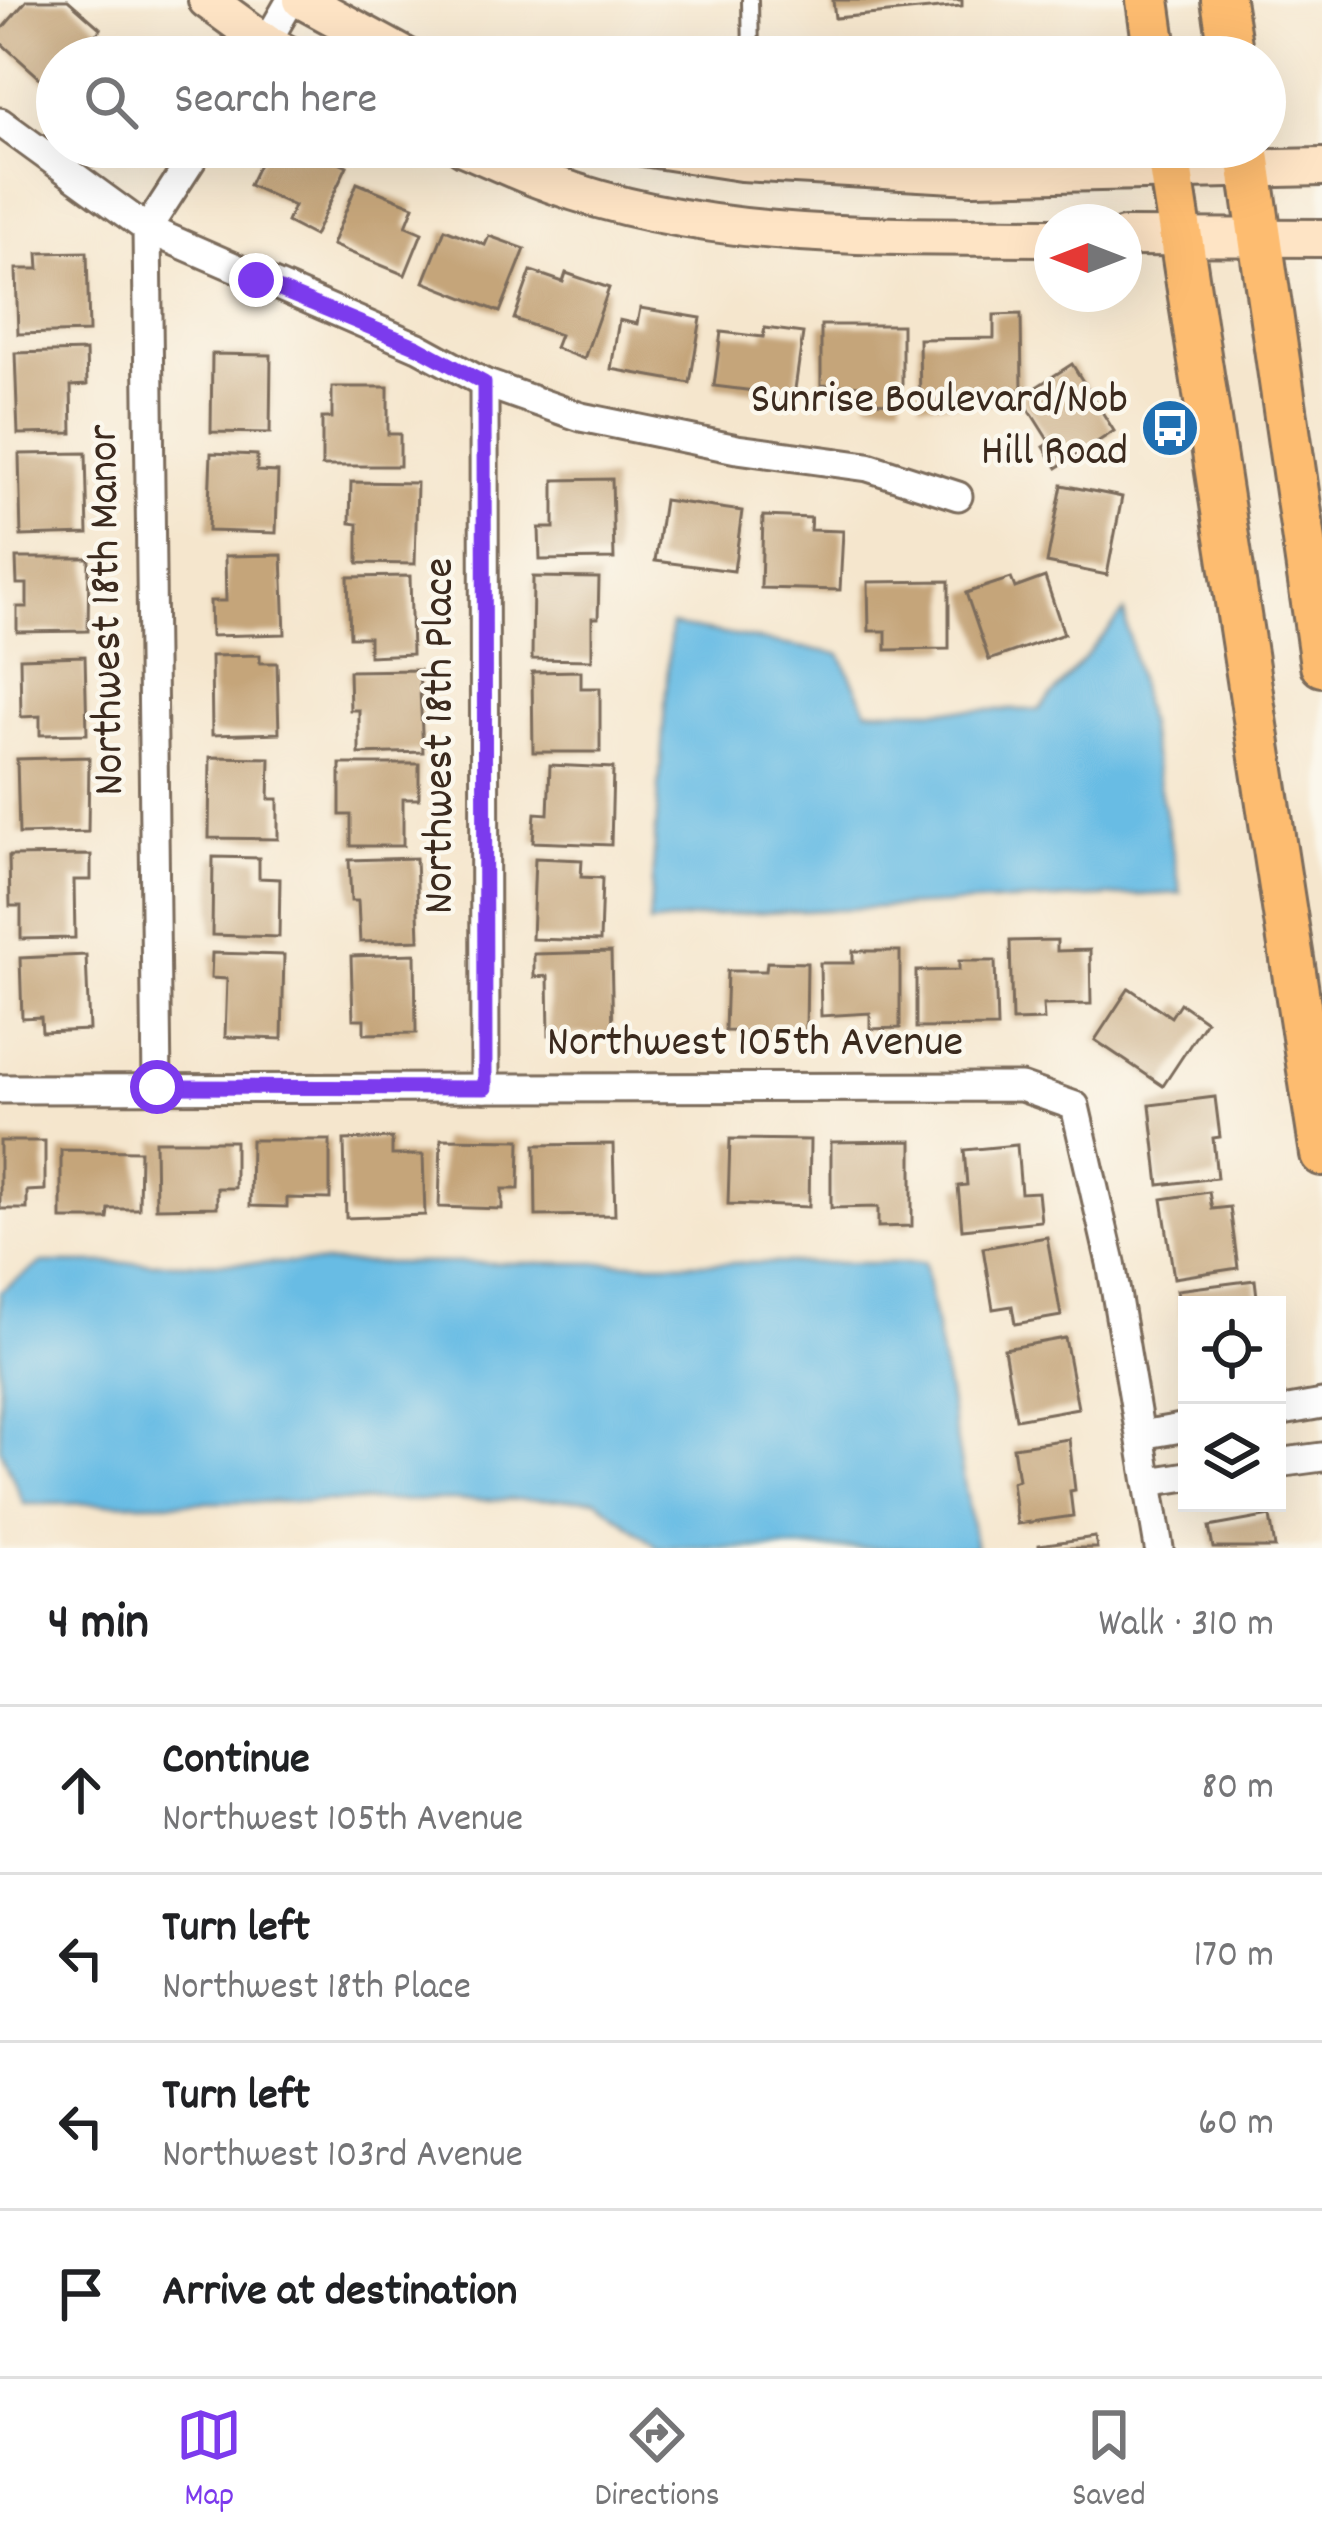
<!DOCTYPE html>
<meta charset="utf-8">
<style>
:root{--surface:#fff;--page:#f2f2f2;--text:#202124;--muted:#757577;--line:#e0e0e0;--accent:#7c3aed}
body{margin:0;font-family:Dekko,sans-serif;background:var(--page);color:var(--text)}
.controls{position:absolute;right:36px;bottom:36px;display:grid;overflow:hidden;border-radius:0px;box-shadow:0 12px 48px #0002}
.controls button{width:108px;height:108px;display:grid;place-items:center;padding:0;border:0;border-bottom:3px solid var(--line);background:var(--surface);color:var(--text);font:60px sans-serif}
.compass{position:absolute;left:1034px;top:204px;width:108px;height:108px;border-radius:50%;background:var(--surface);box-shadow:0 12px 48px #0002;rotate:270deg}
.stop{position:absolute;width:36px;height:36px;margin:-27px;border:9px solid #7c3aed;border-radius:50%;background:#fff}
.stop.end{background:#7c3aed;border-color:#fff;box-shadow:0 3px 12px #0008}
.list{margin:0;padding:0;list-style:none}
h2{display:flex;justify-content:space-between;align-items:center;height:156px;margin:0;padding:0 48px;font-size:51px}
h2 small{font-size:39px;font-weight:400;color:var(--muted)}
.list li{display:grid;grid-template-columns:78px 1fr auto;gap:36px;align-items:center;box-sizing:border-box;height:168px;padding:0 48px;border-top:3px solid var(--line)}
.list b{display:block;font-size:45px;white-space:nowrap}
.list p{margin:0;font-size:39px;white-space:nowrap;color:var(--muted)}
.list em{font-size:39px;font-style:normal;color:var(--muted)}
.icon{flex:none;width:66px;height:66px;fill:none;stroke:currentColor;stroke-width:2;stroke-linecap:round;stroke-linejoin:round}
.map{position:relative;flex:none;width:1322px;height:1548px;overflow:hidden}
.search{position:absolute;background:var(--surface);box-shadow:0 12px 48px #0002;left:36px;right:36px;top:36px;height:132px;display:flex;align-items:center;gap:30px;box-sizing:border-box;padding:0 42px;border-radius:66px;color:var(--muted);font-size:45px}
.sheet{height:828px;background:var(--surface)}
nav{display:flex;justify-content:space-around;align-items:center;box-sizing:border-box;height:168px;border-top:3px solid var(--line);background:var(--surface);font-size:33px;color:var(--muted)}
nav a{display:grid;justify-items:center;gap:6px}
nav .on{color:var(--accent)}
.map>svg:first-child{display:block}
.water{fill:#68bce4;stroke:#527381;stroke-width:3}
.building{fill:#c5a57a}
.lines{fill:none;stroke-linecap:round;stroke-linejoin:round}
.service-casing{stroke:#7c6c5b;stroke-width:20}
.minor-casing{stroke:#7c6c5b;stroke-width:33}
.secondary-casing{stroke:#7c6c5b;stroke-width:42}
.trunk-casing{stroke:#7c6c5b;stroke-width:48}
.service{stroke:#fff;stroke-width:14}
.minor{stroke:#fff;stroke-width:27}
.secondary{stroke:#fee4c5;stroke-width:36}
.trunk{stroke:#fdbc6f;stroke-width:42}
.route{stroke:#7c3aed;stroke-width:15}
.labels{text-anchor:middle;dominant-baseline:central;stroke-width:9;stroke-linejoin:round;paint-order:stroke}
.poi-label{font-size:45px;fill:#3b2a1e;stroke:#fbf7ec;text-anchor:end}
.street-label{font-size:45px;fill:#3b2a1e;stroke:#fbf7ec}
</style>
<div class="map">
<svg width="1322" height="1548" viewBox="0 0 1322 1548">
<rect width="100%" height="100%" fill="#fbf7ec"/>
<filter id="ink" filterUnits="userSpaceOnUse"><feTurbulence type="fractalNoise" baseFrequency=".00833" numOctaves="2"/><feDisplacementMap in="SourceGraphic" scale="24" xChannelSelector="R" yChannelSelector="G"/><feConvolveMatrix kernelMatrix="1 2 1 2 8 2 1 2 1" color-interpolation-filters="sRGB"/></filter>
<filter id="wash" filterUnits="userSpaceOnUse"><feTurbulence type="fractalNoise" baseFrequency=".004" numOctaves="4" result="noise"/><feDisplacementMap in="SourceGraphic" scale="48" xChannelSelector="R" yChannelSelector="G"/><feGaussianBlur stdDeviation="2.7" result="paint"/><feColorMatrix in="noise" values="0 0 0 0 0 0 0 0 0 0 0 0 0 0 0 0 0 1.4 0 .05"/><feComposite in="paint" operator="in"/></filter>
<g filter="url(#wash)">
<rect width="100%" height="100%" fill="#f5e6cd"/>
<g class="water">
<path d="M1124 612 1181 893 720 915 649 924 671 625 840 654 867 710H1039Z"/>
<path d="M42 1263H924L976 1548H658L596 1499 24 1504 0 1447V1291Z"/>
</g>
<g id="blocks">
<g class="building">
<path d="M27 0H68L101 29 76 57H57V79L50 87 0 42V31Z"/>
<path d="M833 0H962V6L835 18Z"/>
<path d="M267 147H308L347 166 314 236 287 222 294 206 249 185Z"/>
<path d="M357 183 414 206 406 226 422 233 405 275 332 245Z"/>
<path d="M445 229 485 245 489 236 525 249 500 312 424 282Z"/>
<path d="M87 252 89 332 18 334 16 269H39L38 253Z"/>
<path d="M531 271 563 282 566 273 609 288 584 359 555 348 560 335 514 319Z"/>
<path d="M640 308 701 318 690 383 611 369 619 320 637 324Z"/>
<path d="M1021 314 1022 390H1000V403L920 404 919 339 994 338V315Z"/>
<path d="M821 325H902V403L867 402 868 386 821 385Z"/>
<path d="M765 328 803 333 794 396 714 386 721 332 763 337Z"/>
<path d="M86 351 87 385 71 386 72 433 18 434 15 353Z"/>
<path d="M212 354 271 355 270 433 211 432Z"/>
<path d="M1072 364 1114 431 1057 468 1044 447 1050 443 1021 397Z"/>
<path d="M332 387H388V434H400V466H322V418H332Z"/>
<path d="M86 453 88 534 21 536 19 454Z"/>
<path d="M211 453 257 455V471L278 472 276 533 208 531Z"/>
<path d="M612 479 614 559 540 560 539 528H554V480Z"/>
<path d="M351 482 417 483 415 564 358 563V524L350 523Z"/>
<path d="M1062 485 1122 497 1107 575 1047 563Z"/>
<path d="M664 500 742 511 734 571 655 561Z"/>
<path d="M763 516 811 518 810 530 843 531 840 590 761 588Z"/>
<path d="M282 555 285 634 211 636 210 601H226L225 556Z"/>
<path d="M16 558H89L88 631 17 632V607H27V584H17Z"/>
<path d="M410 576 412 654 369 656V637H350L348 577Z"/>
<path d="M533 577 599 578 598 618H592V660L532 659Z"/>
<path d="M1045 577 1064 634 989 660 966 593 1011 578 1015 588Z"/>
<path d="M949 581V649L886 650V631H869L868 582Z"/>
<path d="M260 655V663H277L279 733 212 735 211 656Z"/>
<path d="M85 656 87 734 40 735V716L21 717 20 658Z"/>
<path d="M419 670 423 752 359 754V710H350L349 671Z"/>
<path d="M581 671V688H600V752H533L532 672Z"/>
<path d="M89 757 88 832 19 834 17 759Z"/>
<path d="M210 757 270 758 269 799H278V839L209 838Z"/>
<path d="M340 764H419V799H403V846H351V815H340Z"/>
<path d="M550 765 613 768 611 845 533 842 535 813 548 814Z"/>
<path d="M91 855V880H74L75 938 21 939V906H10L9 856Z"/>
<path d="M213 857 259 858V878L280 879 279 937 212 935Z"/>
<path d="M416 858 419 940 360 942 358 901H351L349 860Z"/>
<path d="M535 858 582 860 581 877 602 878 600 941 532 939Z"/>
<path d="M1057 940V951L1090 950 1091 1004 1043 1005 1044 1020 1012 1021 1010 941Z"/>
<path d="M853 951H900V1028L870 1029V1013L821 1016 820 963H853Z"/>
<path d="M611 952 613 1034 549 1035 548 976 534 977V954Z"/>
<path d="M212 953 284 955 282 1039 225 1037 227 979 211 978Z"/>
<path d="M415 954 416 1033 364 1034V1019H353L351 956Z"/>
<path d="M86 955 89 1030 42 1032 41 1017 22 1018 20 958Z"/>
<path d="M959 961H995L997 1027 916 1028V971L959 970Z"/>
<path d="M767 962 807 963 806 1032 725 1031 727 971H766Z"/>
<path d="M1129 988 1171 1017 1180 1003 1206 1021 1163 1086 1095 1040Z"/>
<path d="M1215 1097 1220 1137 1213 1138 1217 1178 1159 1185 1150 1105Z"/>
<path d="M392 1138V1155H423L425 1215 346 1218 344 1140Z"/>
<path d="M441 1139 520 1140 519 1189H502V1209L439 1207Z"/>
<path d="M730 1139 810 1140 809 1207 728 1204Z"/>
<path d="M251 1140H330V1199L287 1198V1207L250 1206Z"/>
<path d="M0 1141H45V1190L27 1191V1209H0Z"/>
<path d="M155 1141H235V1188H217V1207L156 1208Z"/>
<path d="M912 1141V1226L878 1227V1207L831 1208V1142Z"/>
<path d="M613 1144 615 1215 536 1216 535 1145Z"/>
<path d="M1017 1145 1021 1193 1038 1192 1041 1221 962 1229 958 1186 967 1185 964 1150Z"/>
<path d="M61 1150 140 1151 139 1209H109L108 1219H61Z"/>
<path d="M1209 1192 1212 1209 1230 1207 1238 1268 1174 1278 1162 1199Z"/>
<path d="M1047 1237 1061 1316 1015 1324 1012 1306 993 1309 983 1248Z"/>
<path d="M1255 1280 1258 1305H1187V1316L1181 1317 1177 1290Z"/>
<path d="M1065 1338 1078 1408 1016 1419 1004 1349Z"/>
<path d="M1069 1439 1075 1490 1070 1491 1073 1516 1017 1524 1012 1482 1018 1480 1013 1447Z"/>
<path d="M1270 1516 1275 1548H1213L1209 1527Z"/>
<path d="M1095 1537 1097 1548H1039V1545Z"/>
</g>
</g>
</g>
<g filter="url(#ink)">
<use href="#blocks" fill-opacity="0" stroke="#7c6c5b" stroke-width="3"/>
<g class="lines">
<defs>
<path id="service" d="M750 0 751 57"/>
<g id="minor">
<path d="M258 57 291 0"/>
<path d="M0 122 147 229 418 347 484 383 581 417 737 449 868 467 958 496"/>
<path d="M484 383 485 1088"/>
<path d="M157 1087 147 229 200 147"/>
<path d="M0 1089 1021 1087 1075 1106 1111 1263 1159 1548"/>
<path d="M1277 1412 1322 1404"/>
<path d="M1141 1435 1187 1427"/>
<path d="M1277 1463 1322 1457"/>
<path d="M1149 1482 1187 1476"/>
</g>
<g id="secondary">
<path d="M207 0 266 43 292 57"/>
<path d="M302 0 407 57"/>
<path d="M463 147C492 159 520 173 549 183 708 242 885 236 1052 237"/>
<path d="M643 147 741 162 973 175 1322 167"/>
<path d="M1124 237 1322 238"/>
</g>
<g id="trunk">
<path d="M1148 0 1156 57"/>
<path d="M1223 0 1232 57"/>
<path d="M1167 147 1322 1154"/>
<path d="M1247 147 1322 665"/>
</g>
</defs>
<use href="#service" class="service-casing"/>
<use href="#minor" class="minor-casing"/>
<use href="#secondary" class="secondary-casing"/>
<use href="#trunk" class="trunk-casing"/>
<use href="#service" class="service"/>
<use href="#minor" class="minor"/>
<use href="#secondary" class="secondary"/>
<use href="#trunk" class="trunk"/>
</g>
</g>
<g class="lines" filter="url(#ink)">
<path class="route" d="M157 1087 485 1088 484 383 418 347 256 280"/>
</g>
<defs>
<symbol id="bus-disc" viewBox="-11 -11 22 22"><circle r="9.5" fill="#1f6fb2" stroke="#fbf7ec"/><path d="M-5-6H5V4H4V6H2V4H-2V6H-4V4H-5ZM-3.5-4V0h7V-4ZM-3.5 1.2v1.5H-2V1.2ZM2 1.2v1.5H3.5V1.2Z" fill="#fff"/></symbol>
</defs>
<g fill-rule="evenodd">
<use href="#bus-disc" x="1137" y="395" width="66" height="66"/>
</g>
<g class="labels">
<g class="poi-label">
<text x="1128" y="402">Sunrise Boulevard/Nob<tspan x="1128" dy="52">Hill Road</tspan></text>
</g>
<g class="street-label">
<text transform="translate(109 610) rotate(-91)">Northwest 18th Manor</text>
<text transform="translate(442 736) rotate(-90)">Northwest 18th Place</text>
<text x="755" y="1045">Northwest 105th Avenue</text>
</g>
</g>
</svg>
<div class="controls">
<button><svg class="icon" aria-label="locate" viewBox="0 0 24 24"><circle cx="12" cy="12" r="6"/><path d="M12 2v4M12 18v4M2 12h4M18 12h4"/></svg></button>
<button><svg class="icon" aria-label="layers" viewBox="0 0 24 24"><path d="M12 4l9 5-9 5-9-5zM3 14l9 5 9-5"/></svg></button>
</div>
<svg class="compass" viewBox="-18 -18 36 36"><path d="M0-13l5 13h-10z" fill="#e53935"/><path d="M0 13l5-13h-10z" fill="#757577"/></svg>
<div class="stop" style="left:157px;top:1087px"></div>
<div class="stop end" style="left:256px;top:280px"></div>
<div class="search"><svg class="icon" aria-label="search" viewBox="0 0 24 24"><circle cx="10" cy="10" r="6"/><path d="M15 15l6 6"/></svg>Search here</div>
</div>
<section class="sheet">
<h2>4 min<small>Walk · 310 m</small></h2>
<ul class="list">
<li><svg class="icon" aria-label="ahead" viewBox="0 0 24 24"><path d="M12 20V5M6 11l6-6 6 6"/></svg><div><b>Continue</b><p>Northwest 105th Avenue</p></div><em>80 m</em></li>
<li><svg class="icon" aria-label="left" viewBox="0 0 24 24"><path d="M17 20v-9H6M10 6l-5 5 5 5"/></svg><div><b>Turn left</b><p>Northwest 18th Place</p></div><em>170 m</em></li>
<li><svg class="icon" aria-label="left" viewBox="0 0 24 24"><path d="M17 20v-9H6M10 6l-5 5 5 5"/></svg><div><b>Turn left</b><p>Northwest 103rd Avenue</p></div><em>60 m</em></li>
<li><svg class="icon" aria-label="arrive" viewBox="0 0 24 24"><path d="M6 21V4h12l-3 4 3 4H6"/></svg><div><b>Arrive at destination</b></div></li>
</ul>
</section>
<nav>
<a class="on"><svg class="icon" aria-label="map" viewBox="0 0 24 24"><path d="M3 6l6-2 6 2 6-2v14l-6 2-6-2-6 2zM9 4v14M15 6v14"/></svg>Map</a>
<a><svg class="icon" aria-label="directions" viewBox="0 0 24 24"><path d="M12 3l9 9-9 9-9-9zM9 14v-3h6M13 9l2 2-2 2"/></svg>Directions</a>
<a><svg class="icon" aria-label="saved" viewBox="0 0 24 24"><path d="M7 4h10v16l-5-4-5 4z"/></svg>Saved</a>
</nav>
